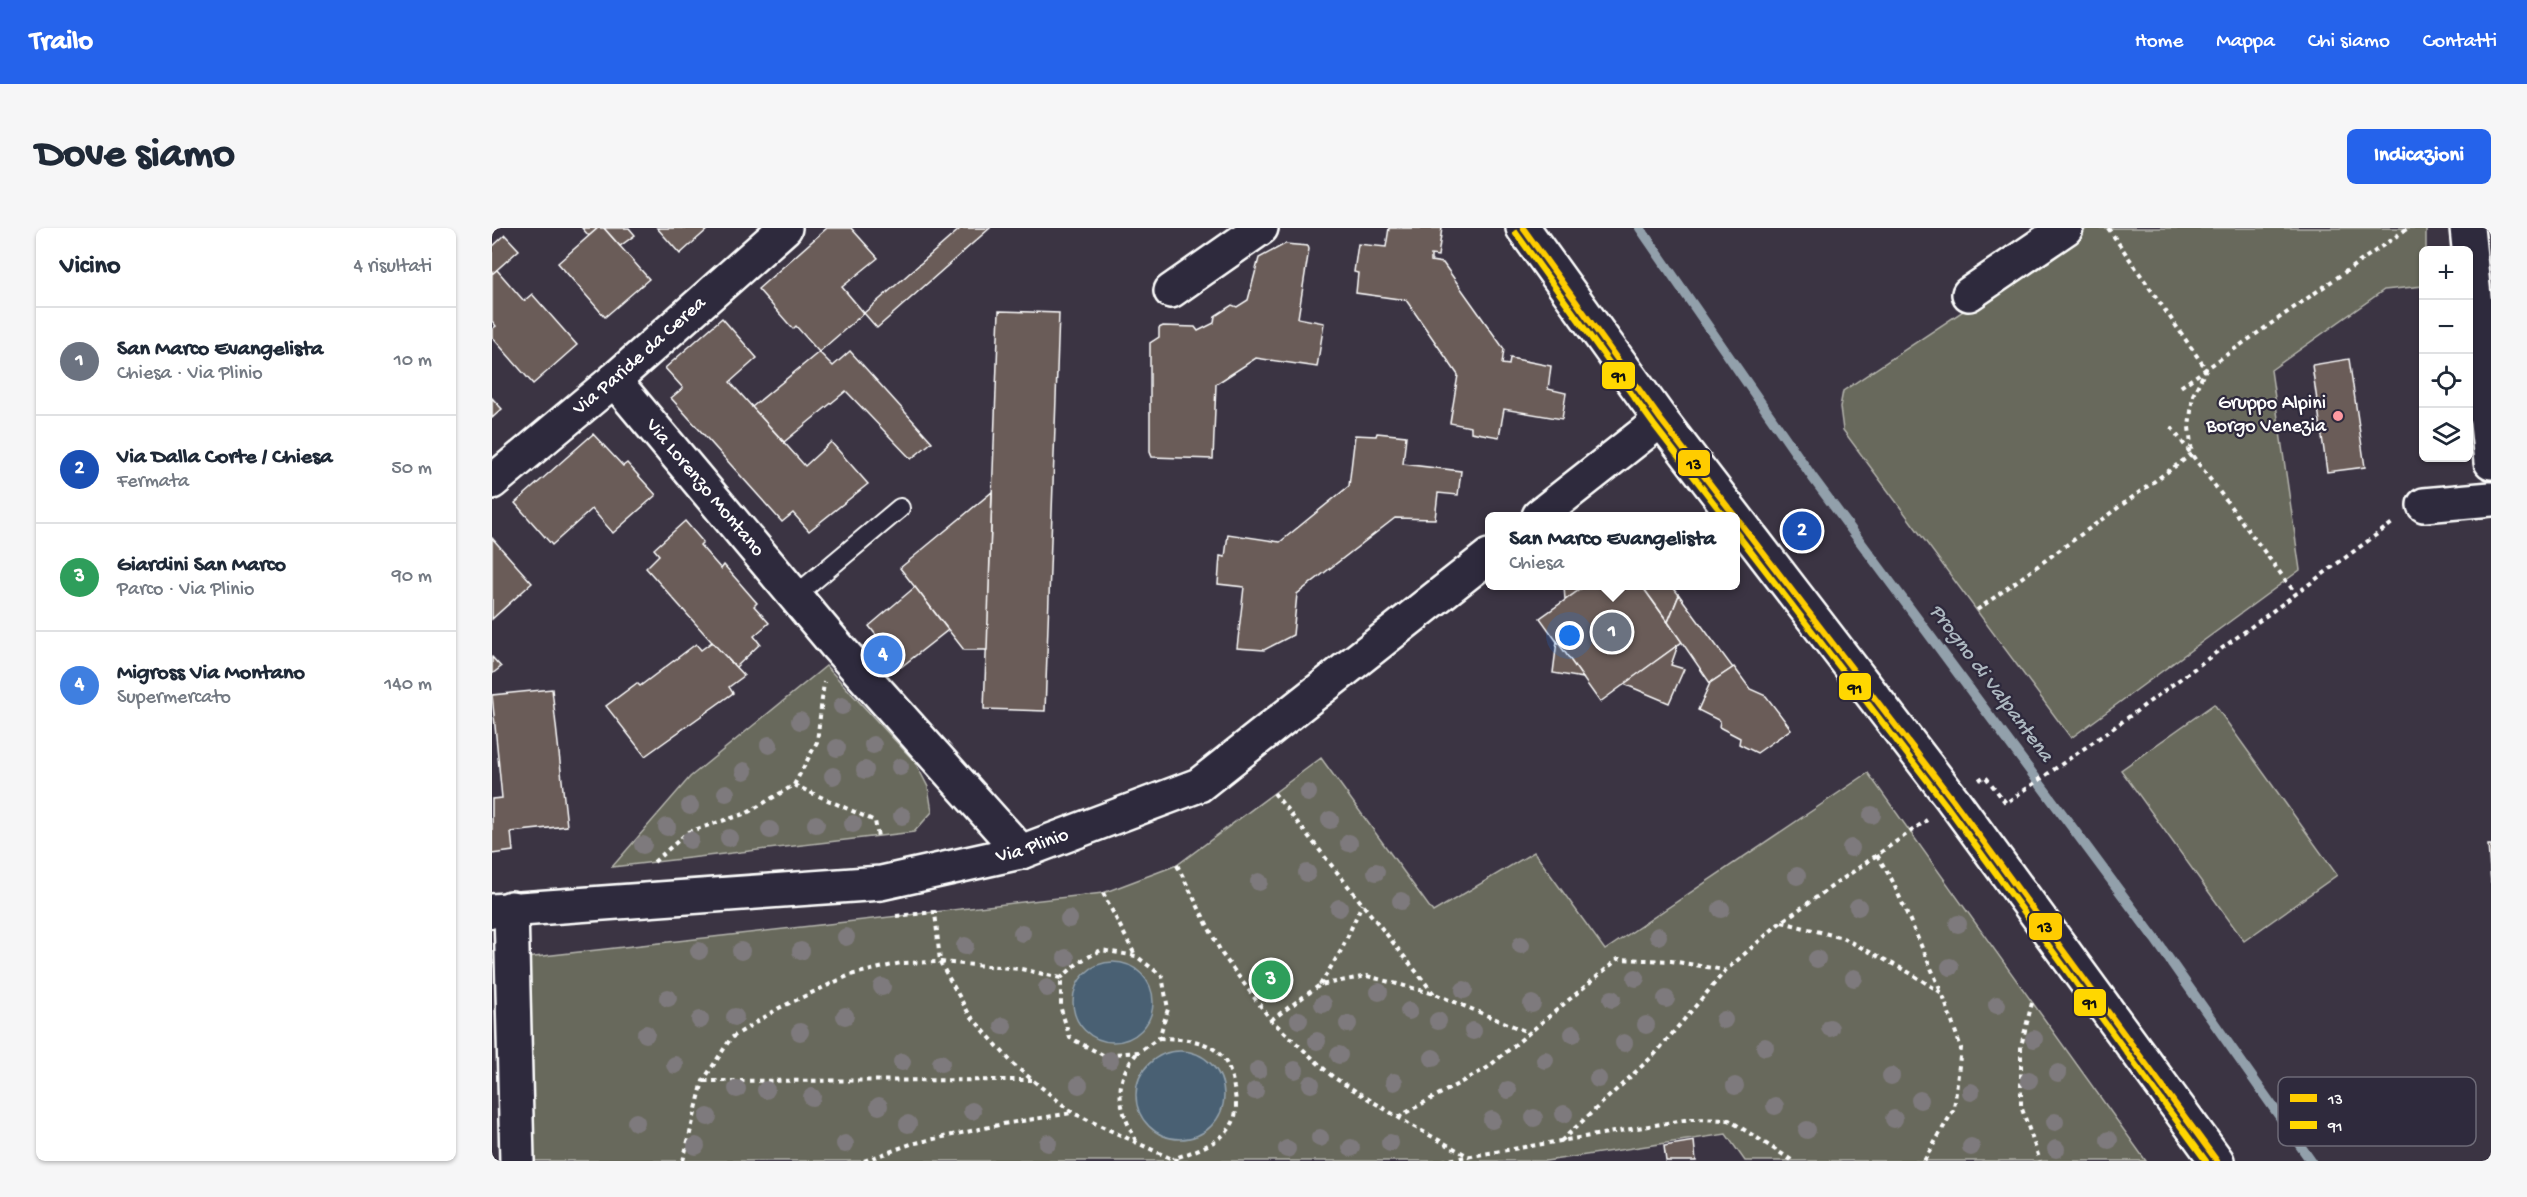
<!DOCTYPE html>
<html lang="it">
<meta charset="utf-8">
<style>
:root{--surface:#fff;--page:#f6f6f7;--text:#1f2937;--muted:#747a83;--line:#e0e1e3;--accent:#2563eb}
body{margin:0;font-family:"Gochi Hand",sans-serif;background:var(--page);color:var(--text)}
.controls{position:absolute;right:18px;top:18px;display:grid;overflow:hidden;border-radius:9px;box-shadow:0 2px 4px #0004}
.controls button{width:54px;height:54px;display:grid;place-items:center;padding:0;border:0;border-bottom:2px solid var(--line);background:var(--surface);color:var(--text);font:30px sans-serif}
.you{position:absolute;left:1078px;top:408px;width:21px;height:21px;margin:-15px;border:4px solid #fff;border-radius:50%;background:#1a73e8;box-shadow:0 0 0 9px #1a73e833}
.badge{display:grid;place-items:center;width:39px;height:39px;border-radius:50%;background:var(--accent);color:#fff;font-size:20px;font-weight:700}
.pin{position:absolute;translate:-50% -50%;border:3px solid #fff;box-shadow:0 2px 6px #0006}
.popup{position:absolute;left:993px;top:284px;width:255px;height:78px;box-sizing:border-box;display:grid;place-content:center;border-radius:9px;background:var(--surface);filter:drop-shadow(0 2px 4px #0005);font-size:20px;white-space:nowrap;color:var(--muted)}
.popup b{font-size:22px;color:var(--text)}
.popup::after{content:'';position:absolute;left:50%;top:100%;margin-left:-12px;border:12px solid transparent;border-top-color:var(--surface)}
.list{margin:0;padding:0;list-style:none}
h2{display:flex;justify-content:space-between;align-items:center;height:78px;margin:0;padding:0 24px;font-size:26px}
h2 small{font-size:20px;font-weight:400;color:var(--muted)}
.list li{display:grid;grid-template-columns:39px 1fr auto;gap:18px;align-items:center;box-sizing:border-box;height:108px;padding:0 24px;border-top:2px solid var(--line)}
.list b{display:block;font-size:22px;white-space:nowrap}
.list p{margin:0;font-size:20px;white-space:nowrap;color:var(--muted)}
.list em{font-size:20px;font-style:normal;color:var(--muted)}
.icon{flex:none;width:33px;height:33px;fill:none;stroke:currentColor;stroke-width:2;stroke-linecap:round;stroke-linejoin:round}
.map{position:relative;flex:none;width:1999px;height:933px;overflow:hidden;border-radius:9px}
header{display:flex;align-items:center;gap:36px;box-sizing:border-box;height:84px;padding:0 30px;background:var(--accent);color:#fff}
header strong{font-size:28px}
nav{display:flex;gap:33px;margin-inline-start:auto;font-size:21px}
.intro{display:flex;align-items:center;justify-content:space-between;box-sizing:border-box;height:144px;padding:0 36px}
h1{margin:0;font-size:42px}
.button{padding:15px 27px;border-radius:9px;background:var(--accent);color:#fff;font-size:21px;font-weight:700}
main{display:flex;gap:36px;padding:0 36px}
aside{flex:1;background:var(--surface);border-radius:9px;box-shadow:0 2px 4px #0004}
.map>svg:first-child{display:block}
.green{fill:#68695b;stroke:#b4b4ad;stroke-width:1.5}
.water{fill:#496173;stroke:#92a0ab;stroke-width:1.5}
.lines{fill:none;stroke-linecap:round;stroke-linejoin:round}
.stream{stroke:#92a0ab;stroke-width:10}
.building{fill:#6b5c59;stroke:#fff;stroke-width:1.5}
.service-casing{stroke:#fff;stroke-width:22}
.minor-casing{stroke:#fff;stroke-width:38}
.tertiary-casing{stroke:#fff;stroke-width:38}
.path{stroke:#fff;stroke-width:4;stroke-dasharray:4.5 4.5;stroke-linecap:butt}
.service{stroke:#2f2a3d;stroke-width:18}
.minor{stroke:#2f2a3d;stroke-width:33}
.tertiary{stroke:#2f2a3d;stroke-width:33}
.bus-1-casing{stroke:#2f2a3d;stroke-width:10}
.bus-2-casing{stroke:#2f2a3d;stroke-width:10}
.bus-1{stroke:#fc0;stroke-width:6}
.bus-2{stroke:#ffd700;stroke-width:6}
.tree{fill:#7e7a7d}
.poi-dot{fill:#ff9aa2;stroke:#2f2a3d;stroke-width:2}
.labels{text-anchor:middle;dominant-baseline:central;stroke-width:4.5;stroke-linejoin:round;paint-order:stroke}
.street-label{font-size:20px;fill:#fff;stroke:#2f2a3d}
.poi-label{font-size:20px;fill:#fff;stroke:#2f2a3d;text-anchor:end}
.water-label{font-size:21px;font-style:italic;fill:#adb8c0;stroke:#2f2a3d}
.key{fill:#2f2a3d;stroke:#6d6a77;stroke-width:1.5}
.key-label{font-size:16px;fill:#fff}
.line-badge{stroke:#2f2a3d;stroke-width:2}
.pale-badge-label{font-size:16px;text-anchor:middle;font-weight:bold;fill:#111}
</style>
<header>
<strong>Trailo</strong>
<nav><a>Home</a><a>Mappa</a><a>Chi siamo</a><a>Contatti</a></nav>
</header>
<div class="intro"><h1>Dove siamo</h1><a class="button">Indicazioni</a></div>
<main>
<aside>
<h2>Vicino<small>4 risultati</small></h2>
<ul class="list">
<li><span class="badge" style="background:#6b7280">1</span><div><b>San Marco Evangelista</b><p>Chiesa · Via Plinio</p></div><em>10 m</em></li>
<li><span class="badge" style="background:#1a4fb4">2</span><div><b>Via Dalla Corte / Chiesa</b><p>Fermata</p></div><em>50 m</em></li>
<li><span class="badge" style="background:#2e9e5b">3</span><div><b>Giardini San Marco</b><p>Parco · Via Plinio</p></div><em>90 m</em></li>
<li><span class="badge" style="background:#3f7fe0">4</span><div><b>Migross Via Montano</b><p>Supermercato</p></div><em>140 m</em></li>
</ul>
</aside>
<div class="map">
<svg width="1999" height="933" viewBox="0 0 1999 933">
<rect width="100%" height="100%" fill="#3b3443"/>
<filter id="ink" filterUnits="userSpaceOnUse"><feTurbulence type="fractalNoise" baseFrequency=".0167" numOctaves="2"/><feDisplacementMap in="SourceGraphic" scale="12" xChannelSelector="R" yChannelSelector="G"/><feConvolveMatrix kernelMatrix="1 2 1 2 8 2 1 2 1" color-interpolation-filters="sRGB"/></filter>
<g filter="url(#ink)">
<g class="green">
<path d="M1596 0H1934V22H1932L1931 58 1892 62 1779 142 1808 342 1579 510 1351 202 1348 179 1351 163Z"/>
<path d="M334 438 423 534 436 559 440 584 422 604 120 639 198 549Z"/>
<path d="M1722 476 1845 647 1752 713 1629 542Z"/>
<path d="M829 530 941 684 1042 624 1113 722 1376 545 1654 933H1253L1234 906 1054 933H36L34 730 611 665 685 637Z"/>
</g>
<g class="water">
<circle cx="621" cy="774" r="40"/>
<circle cx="688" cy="867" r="44"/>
</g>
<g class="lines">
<path class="stream" d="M1148 0 1321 250 1663 711 1819 933"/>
</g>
<g class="building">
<path d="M90 0H106L97 8Z"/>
<path d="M106 0H112L157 51 113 89 66 35Z"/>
<path d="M112 0H137L143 7 128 18Z"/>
<path d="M165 0H217L188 26Z"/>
<path d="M335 0H359L386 30 350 59 372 85 327 124 304 98 301 101 266 61Z"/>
<path d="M469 0H498L385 100 372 85Z"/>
<path d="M897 0H950L946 28 939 27V33L951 35 1012 121 1010 136 1017 137 1018 130 1059 138 1056 161 1074 165 1070 191 1012 181 1007 209 979 204V199L958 195 966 147 914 72 864 65 866 45 862 44 866 16 894 19Z"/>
<path d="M13 7 27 22 0 46V19Z"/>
<path d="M793 16 816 18 817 21 806 90 832 95 825 139 764 130 724 156 721 231 660 229 658 224V115L667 109V100L671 98 703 99 706 103 722 95 723 88 740 77 745 79 756 72 767 30Z"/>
<path d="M5 42 32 73 40 66 85 117 41 156 0 109V101L4 98 0 93V46Z"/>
<path d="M507 83 567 85 553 483 492 481Z"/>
<path d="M230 90 265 130 238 154 313 238 339 214 376 256 317 303 301 285 290 294 179 170 191 160 173 140Z"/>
<path d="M358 123 440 214 419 231 354 163 292 214 260 179 327 124 341 138Z"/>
<path d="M1857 131 1873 239 1835 244 1820 137Z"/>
<path d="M0 170 10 181 0 190Z"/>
<path d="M885 205 914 208 911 236 969 243 966 267 946 265 943 291 903 290 805 366 801 407 772 422 745 420 752 359 726 356 728 328 733 329 736 306 788 314 857 258 863 207 884 208Z"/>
<path d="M101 206 131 238 135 235 164 267 121 305 100 281 60 317 23 275Z"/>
<path d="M500 264 495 422H472L408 340Z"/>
<path d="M193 293 211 314 208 317 229 341 232 337 265 375 262 378 277 395 262 408 268 416 243 440 154 340 167 327 162 321Z"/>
<path d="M0 310 40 355 0 391Z"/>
<path d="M1072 358H1093L1073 372Z"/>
<path d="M1093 358H1150L1190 414 1108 474 1048 390Z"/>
<path d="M1150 358H1180L1187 367 1176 394Z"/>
<path d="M423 359 456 402 409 439 377 398Z"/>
<path d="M1187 367 1241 440 1218 455 1176 394Z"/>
<path d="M1065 413 1091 450 1061 445Z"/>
<path d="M220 414 252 448 237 459 241 465 153 528 114 478 145 455 148 458 204 416 209 422Z"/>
<path d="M1186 417 1179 437 1192 441 1177 475 1132 456Z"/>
<path d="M0 429 9 439 0 446Z"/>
<path d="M1242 439 1258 461 1274 468 1299 501 1265 525 1247 516 1248 510 1227 499 1228 493 1206 482 1218 455Z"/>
<path d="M60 461 75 598 19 604 21 623 0 626V571L10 570 0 467Z"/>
<path d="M1996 617H1999V655Z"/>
<path d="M1202 913 1204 933H1174L1172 918Z"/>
</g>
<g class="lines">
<defs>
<path id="service" d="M303 368 408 280"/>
<g id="minor">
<path d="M1975 0 1999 234"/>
<path d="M679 63 769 0"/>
<path d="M1477 66 1574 0"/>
<path id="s1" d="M122 152 343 416 529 624"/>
<path id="s2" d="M0 254 122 152 293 0"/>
<path d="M1932 277 1999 271"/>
<path d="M1047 288 1169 192"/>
<path d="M19 680 25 933"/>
<path id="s3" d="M0 683 389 655 529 624 707 557 997 328"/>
</g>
<path id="tertiary" d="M1031 0 1169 192 1461 572 1725 933"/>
</defs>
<use href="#service" class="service-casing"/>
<use href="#minor" class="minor-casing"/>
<use href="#tertiary" class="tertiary-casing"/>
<g class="path">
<path d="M1616 0 1714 141 1687 160"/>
<path d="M1679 199 1804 366"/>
<path d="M1485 382 1700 226 1697 199 1701 167 1714 141 1916 0"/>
<path d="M1487 552 1493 548 1514 575 1627 496 1903 293"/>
<path d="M302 557 383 593 386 609"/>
<path d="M782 565 942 766"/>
<path d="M1385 627 1400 652 1450 765"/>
<path d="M162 634 196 604 255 585 302 557 325 514 332 454"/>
<path d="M685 637 730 726 779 792 841 849 917 896 978 929"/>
<path d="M611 665 643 727"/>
<path d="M404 688 443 684 448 734 529 741 569 750V781L578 810 611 827 647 824 667 810 676 781 670 748 644 728 609 722 587 734 569 750"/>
<path d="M1290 694 1351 710 1418 745 1450 765 1469 820 1462 881 1432 933"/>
<path d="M828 757 850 721 870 676"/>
<path d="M1540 775 1529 818V878L1548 933"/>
<path d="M779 792 828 757 875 748 943 766 1038 805"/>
<path d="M667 810C707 811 735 814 742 860 744 871 746 886 740 896 731 915 699 924 681 931"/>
<path d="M212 853 540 852"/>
<path d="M906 889 995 840 1126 731 1179 733 1232 742"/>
<path d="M644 913C627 879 619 855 646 824"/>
<path d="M1069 913 1163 826 1233 743 1289 694 1435 592"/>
<path d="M191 933 211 853 239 810 287 780 358 747 409 735 448 734 477 786 522 837 581 885 680 931 690 933"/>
<path d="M372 933 419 916 511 896 580 885"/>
<path d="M950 933 1199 891 1237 892 1301 933"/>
</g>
<use href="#service" class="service"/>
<use href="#minor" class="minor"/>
<use href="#tertiary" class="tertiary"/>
<defs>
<path id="bus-1" d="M1031 0 1169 192 1461 572 1725 933"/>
<g id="bus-2">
<path d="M1024 5 1162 197 1232 288"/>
<path d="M1243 303 1454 577 1714 933"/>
</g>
</defs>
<use href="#bus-1" class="bus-1-casing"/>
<use href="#bus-2" class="bus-2-casing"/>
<use href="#bus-1" class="bus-1"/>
<use href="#bus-2" class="bus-2"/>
</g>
<g class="tree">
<circle cx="350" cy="478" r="9"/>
<circle cx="308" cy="493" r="9"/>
<circle cx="277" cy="517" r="9"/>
<circle cx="381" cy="517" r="9"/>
<circle cx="345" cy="520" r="9"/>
<circle cx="408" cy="539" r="9"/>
<circle cx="373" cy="542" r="9"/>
<circle cx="252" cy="543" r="9"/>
<circle cx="341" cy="548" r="9"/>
<circle cx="234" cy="565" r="9"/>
<circle cx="816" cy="565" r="9"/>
<circle cx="198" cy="578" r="9"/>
<circle cx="1380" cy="587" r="9"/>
<circle cx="410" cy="588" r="9"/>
<circle cx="838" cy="592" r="9"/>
<circle cx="324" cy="596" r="9"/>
<circle cx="361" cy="596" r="9"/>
<circle cx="175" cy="599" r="9"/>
<circle cx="278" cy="602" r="9"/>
<circle cx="237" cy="610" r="9"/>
<circle cx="198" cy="612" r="9"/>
<circle cx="857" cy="615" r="9"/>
<circle cx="151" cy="617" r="9"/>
<circle cx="1359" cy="620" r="9"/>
<circle cx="884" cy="644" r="9"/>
<circle cx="815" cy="645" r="9"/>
<circle cx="1305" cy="648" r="9"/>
<circle cx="767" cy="654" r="9"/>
<circle cx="909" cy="673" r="9"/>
<circle cx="1366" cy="679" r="9"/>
<circle cx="847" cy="680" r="9"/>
<circle cx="1229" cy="681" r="9"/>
<circle cx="577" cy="691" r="9"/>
<circle cx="1466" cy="696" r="9"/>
<circle cx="530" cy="705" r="9"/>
<circle cx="1166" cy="708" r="9"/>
<circle cx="354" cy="709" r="9"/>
<circle cx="1029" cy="717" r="9"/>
<circle cx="473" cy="718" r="9"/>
<circle cx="207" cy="723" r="9"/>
<circle cx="249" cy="723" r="9"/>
<circle cx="309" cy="723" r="9"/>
<circle cx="574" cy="730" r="9"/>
<circle cx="1325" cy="731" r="9"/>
<circle cx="1458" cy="739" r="9"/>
<circle cx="1144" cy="750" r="9"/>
<circle cx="1362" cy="750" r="9"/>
<circle cx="390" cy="759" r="9"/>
<circle cx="555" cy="760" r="9"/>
<circle cx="972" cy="762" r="9"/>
<circle cx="887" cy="764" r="9"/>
<circle cx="176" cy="770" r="9"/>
<circle cx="1120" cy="771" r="9"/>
<circle cx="1174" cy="771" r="9"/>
<circle cx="831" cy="776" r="9"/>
<circle cx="1040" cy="776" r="9"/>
<circle cx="1505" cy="777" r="9"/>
<circle cx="917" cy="783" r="9"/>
<circle cx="353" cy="788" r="9"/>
<circle cx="243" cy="789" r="9"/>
<circle cx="208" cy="792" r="9"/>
<circle cx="807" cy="792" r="9"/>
<circle cx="1232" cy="792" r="9"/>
<circle cx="946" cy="793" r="9"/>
<circle cx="856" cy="796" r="9"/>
<circle cx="1154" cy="797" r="9"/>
<circle cx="511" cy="798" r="9"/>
<circle cx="1338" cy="800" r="9"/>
<circle cx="981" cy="803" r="9"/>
<circle cx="308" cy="804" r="9"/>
<circle cx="154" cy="806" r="9"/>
<circle cx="1081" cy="806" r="9"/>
<circle cx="1542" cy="811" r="9"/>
<circle cx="825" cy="813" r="9"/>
<circle cx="1132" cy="815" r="9"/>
<circle cx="1273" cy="819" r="9"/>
<circle cx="847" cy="827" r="9"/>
<circle cx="941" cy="830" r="9"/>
<circle cx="618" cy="832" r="9"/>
<circle cx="1053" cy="832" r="9"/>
<circle cx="410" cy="834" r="9"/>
<circle cx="449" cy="835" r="9"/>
<circle cx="183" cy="837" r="9"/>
<circle cx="766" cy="842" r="9"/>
<circle cx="803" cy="842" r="9"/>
<circle cx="1566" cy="845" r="9"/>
<circle cx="1399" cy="848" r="9"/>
<circle cx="1106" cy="851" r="9"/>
<circle cx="1537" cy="852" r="9"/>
<circle cx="902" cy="854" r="9"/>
<circle cx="819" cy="856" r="9"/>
<circle cx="587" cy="857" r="9"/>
<circle cx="1243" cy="858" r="9"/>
<circle cx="245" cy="861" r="9"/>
<circle cx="274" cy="862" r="9"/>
<circle cx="1016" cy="862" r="9"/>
<circle cx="763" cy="863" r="9"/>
<circle cx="1479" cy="864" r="9"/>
<circle cx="320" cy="869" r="9"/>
<circle cx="1428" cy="872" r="9"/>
<circle cx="387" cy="878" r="9"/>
<circle cx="1283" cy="878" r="9"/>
<circle cx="480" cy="883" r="9"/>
<circle cx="1072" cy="886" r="9"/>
<circle cx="216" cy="889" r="9"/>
<circle cx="1042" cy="890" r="9"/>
<circle cx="1402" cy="891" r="9"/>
<circle cx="1000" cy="892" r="9"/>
<circle cx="144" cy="894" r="9"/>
<circle cx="1563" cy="894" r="9"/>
<circle cx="416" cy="896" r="9"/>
<circle cx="1315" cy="902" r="9"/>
<circle cx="828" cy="910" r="9"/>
<circle cx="1617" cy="912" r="9"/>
<circle cx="556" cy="915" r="9"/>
<circle cx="898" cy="915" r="9"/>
<circle cx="353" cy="916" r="9"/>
<circle cx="204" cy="918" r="9"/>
<circle cx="1479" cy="919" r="9"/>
<circle cx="859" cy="920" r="9"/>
<circle cx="795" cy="921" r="9"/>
<circle cx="1564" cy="921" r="9"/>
</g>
</g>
<circle class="poi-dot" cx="1846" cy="188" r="6"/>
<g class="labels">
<g class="street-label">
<text stroke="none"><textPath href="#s2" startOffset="194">Via Paride da Cerea</textPath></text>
<text stroke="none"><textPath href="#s1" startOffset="141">Via Lorenzo Montano</textPath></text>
<text stroke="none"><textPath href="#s3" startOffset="546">Via Plinio</textPath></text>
</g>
<g class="poi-label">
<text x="1834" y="176">Gruppo Alpini<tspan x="1834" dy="23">Borgo Venezia</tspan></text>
</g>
<g class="water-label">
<text transform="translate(1498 456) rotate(53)">Progno di Valpantena</text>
</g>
</g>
<rect x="1786" y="849" width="198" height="69" rx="9" class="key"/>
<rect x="1798" y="866" width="27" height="8" fill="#fc0"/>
<rect x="1798" y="893" width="27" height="8" fill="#ffd700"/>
<g class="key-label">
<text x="1836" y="876">13</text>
<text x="1836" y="903">91</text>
</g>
<g class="line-badge">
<rect x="1109" y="133" width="35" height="29" rx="6" fill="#ffd700"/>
<rect x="1185" y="221" width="34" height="28" rx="6" fill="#fc0"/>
<rect x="1346" y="444" width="34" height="29" rx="6" fill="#ffd700"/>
<rect x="1536" y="684" width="35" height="29" rx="6" fill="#fc0"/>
<rect x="1581" y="760" width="34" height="29" rx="6" fill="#ffd700"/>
</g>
<g class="pale-badge-label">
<text x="1127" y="153">91</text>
<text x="1202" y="241">13</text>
<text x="1363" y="465">91</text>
<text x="1553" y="704">13</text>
<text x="1598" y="780">91</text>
</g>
</svg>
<div class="controls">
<button>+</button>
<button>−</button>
<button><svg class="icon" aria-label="locate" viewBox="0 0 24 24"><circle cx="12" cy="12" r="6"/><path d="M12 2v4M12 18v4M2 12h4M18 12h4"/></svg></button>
<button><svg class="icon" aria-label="layers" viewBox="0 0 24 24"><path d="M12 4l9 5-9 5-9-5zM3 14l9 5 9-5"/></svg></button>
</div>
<div class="you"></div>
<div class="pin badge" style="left:1120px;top:404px;background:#6b7280">1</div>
<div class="popup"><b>San Marco Evangelista</b>Chiesa</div>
<div class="pin badge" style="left:1310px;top:303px;background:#1a4fb4">2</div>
<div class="pin badge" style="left:779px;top:752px;background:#2e9e5b">3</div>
<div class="pin badge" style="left:391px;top:427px;background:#3f7fe0">4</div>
</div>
</main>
